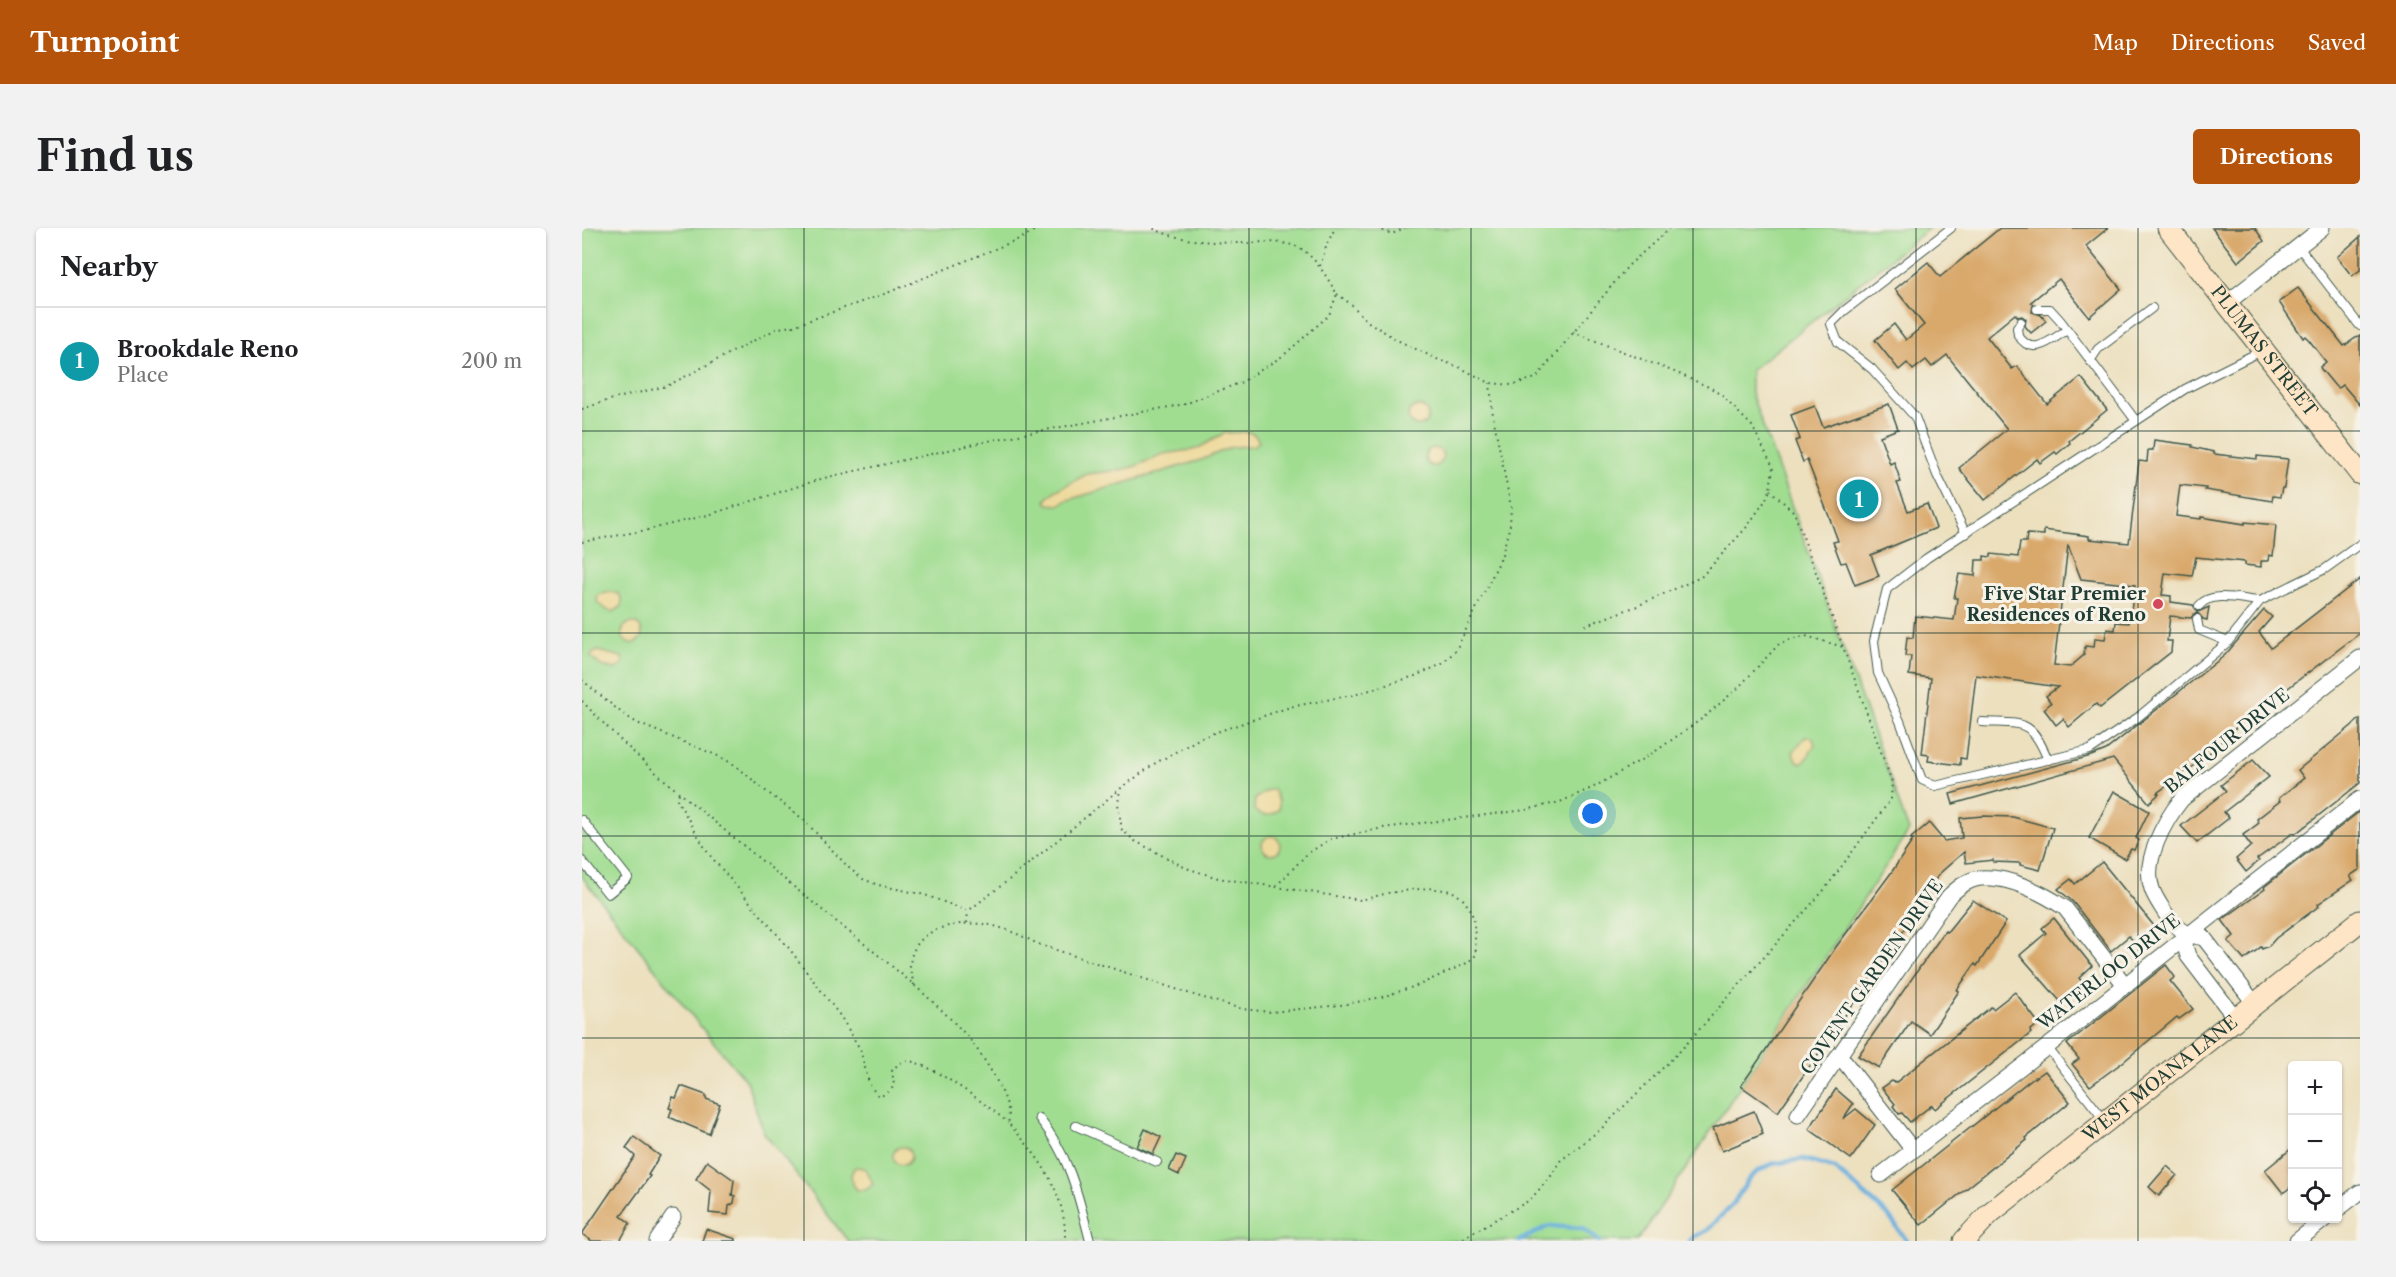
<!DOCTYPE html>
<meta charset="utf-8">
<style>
:root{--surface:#fff;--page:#f2f2f2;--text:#202124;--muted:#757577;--line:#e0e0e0;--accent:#b45309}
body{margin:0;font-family:"Libre Caslon Text",serif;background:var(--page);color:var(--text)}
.controls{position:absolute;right:18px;bottom:18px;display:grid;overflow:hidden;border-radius:6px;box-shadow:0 2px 4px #0004}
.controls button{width:54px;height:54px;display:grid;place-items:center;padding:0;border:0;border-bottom:2px solid var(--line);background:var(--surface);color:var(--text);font:30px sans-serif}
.you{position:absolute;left:1011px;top:586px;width:21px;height:21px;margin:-15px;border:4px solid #fff;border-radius:50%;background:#1a73e8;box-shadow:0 0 0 9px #1a73e833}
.badge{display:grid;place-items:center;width:39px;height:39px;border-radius:50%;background:var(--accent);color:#fff;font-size:20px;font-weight:700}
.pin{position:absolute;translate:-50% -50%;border:3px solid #fff;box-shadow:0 2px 6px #0006}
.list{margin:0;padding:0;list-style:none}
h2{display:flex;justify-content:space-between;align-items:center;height:78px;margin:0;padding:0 24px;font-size:26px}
h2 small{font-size:20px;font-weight:400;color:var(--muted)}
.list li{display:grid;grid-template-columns:39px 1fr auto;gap:18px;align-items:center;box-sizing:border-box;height:108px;padding:0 24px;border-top:2px solid var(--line)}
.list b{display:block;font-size:22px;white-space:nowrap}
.list p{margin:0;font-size:20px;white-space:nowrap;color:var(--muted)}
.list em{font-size:20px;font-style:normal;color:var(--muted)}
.icon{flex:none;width:33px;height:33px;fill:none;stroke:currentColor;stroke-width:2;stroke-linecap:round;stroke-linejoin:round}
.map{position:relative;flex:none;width:1778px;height:1013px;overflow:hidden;border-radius:6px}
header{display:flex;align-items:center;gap:36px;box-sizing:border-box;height:84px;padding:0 30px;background:var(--accent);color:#fff}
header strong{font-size:28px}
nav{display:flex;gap:33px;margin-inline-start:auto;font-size:21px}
.intro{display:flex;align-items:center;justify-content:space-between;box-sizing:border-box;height:144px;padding:0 36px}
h1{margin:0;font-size:42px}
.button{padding:15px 27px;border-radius:6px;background:var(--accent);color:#fff;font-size:21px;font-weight:700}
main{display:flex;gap:36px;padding:0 36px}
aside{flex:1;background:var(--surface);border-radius:6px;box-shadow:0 2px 4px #0004}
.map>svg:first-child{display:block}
.green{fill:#a0dd91;stroke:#608d62;stroke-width:1.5}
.sand{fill:#eeda9e;stroke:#868c69;stroke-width:1.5}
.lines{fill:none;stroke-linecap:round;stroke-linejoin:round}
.stream{stroke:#67afde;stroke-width:4.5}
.building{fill:#d9a96c;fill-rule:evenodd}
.lane-casing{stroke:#3e5549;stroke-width:10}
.street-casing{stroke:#3e5549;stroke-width:17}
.secondary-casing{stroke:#3e5549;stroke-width:23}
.path{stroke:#3e5549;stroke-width:2;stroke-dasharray:1.5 4.5;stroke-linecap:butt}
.lane{stroke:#fff;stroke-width:8}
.street{stroke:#fff;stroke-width:15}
.secondary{stroke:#fee5c5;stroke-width:21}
.grid{fill:none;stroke:#1f3d34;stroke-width:1.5;stroke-opacity:0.55}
.poi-dot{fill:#d1495b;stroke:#f7f3e8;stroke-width:2}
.labels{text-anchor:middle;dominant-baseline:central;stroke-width:6;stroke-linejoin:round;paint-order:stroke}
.street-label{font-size:18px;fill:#1f3d34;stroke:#f7f3e8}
.poi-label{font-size:18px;font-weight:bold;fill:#1f3d34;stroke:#f7f3e8;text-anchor:end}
</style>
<header>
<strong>Turnpoint</strong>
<nav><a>Map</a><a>Directions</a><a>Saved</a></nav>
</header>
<div class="intro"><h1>Find us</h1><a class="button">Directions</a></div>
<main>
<aside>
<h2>Nearby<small></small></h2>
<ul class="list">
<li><span class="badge" style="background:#0f9aa8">1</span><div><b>Brookdale Reno</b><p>Place</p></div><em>200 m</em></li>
</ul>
</aside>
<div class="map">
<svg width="1778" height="1013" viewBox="0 0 1778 1013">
<rect width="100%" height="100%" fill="#f7f3e8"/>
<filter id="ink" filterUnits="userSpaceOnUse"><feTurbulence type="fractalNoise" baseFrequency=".0167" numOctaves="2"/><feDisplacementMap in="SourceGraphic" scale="12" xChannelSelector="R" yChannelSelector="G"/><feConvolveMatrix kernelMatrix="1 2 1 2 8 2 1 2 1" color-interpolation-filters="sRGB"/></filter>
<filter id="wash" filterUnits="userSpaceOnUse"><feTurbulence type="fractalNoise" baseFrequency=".008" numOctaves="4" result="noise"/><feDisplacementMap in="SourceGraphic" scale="24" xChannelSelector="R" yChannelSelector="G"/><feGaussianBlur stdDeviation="1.35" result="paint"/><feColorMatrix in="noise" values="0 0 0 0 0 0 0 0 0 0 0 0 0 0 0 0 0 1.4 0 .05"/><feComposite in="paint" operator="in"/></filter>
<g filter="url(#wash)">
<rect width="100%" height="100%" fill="#ece0bf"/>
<path class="green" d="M0 0H1347L1169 142V165L1327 603 1056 1013H266L182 905 165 854 119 799 0 649Z"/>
<g class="sand">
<circle cx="836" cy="188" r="10"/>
<path d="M666 204C672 206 675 207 677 214L671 218 650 219 619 232 483 273 477 277 466 276 464 272 473 263 505 246 539 242 554 238 581 226 615 221 642 205Z"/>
<circle cx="852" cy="229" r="9"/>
<path d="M28 364 37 366 40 372 39 379 31 384 23 381 15 374 16 367Z"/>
<circle cx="50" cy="405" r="10"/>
<path d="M16 423 40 429 41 436 34 441 19 438 9 429 11 425Z"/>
<path d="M1223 509H1230L1233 516 1224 532 1218 535 1213 530 1211 524Z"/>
<path d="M691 561 697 574V581C689 589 680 589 672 582L673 571 684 563Z"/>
<circle cx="689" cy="617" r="9"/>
<circle cx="320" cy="928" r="9"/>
<path d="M276 939 284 941 291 956 284 962H275L270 955 269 947 272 940Z"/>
</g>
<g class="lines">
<g class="stream">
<path d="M937 1013 967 998 1000 1000 1017 1013"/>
<path d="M1108 1013 1111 1009 1124 1003 1151 976 1167 951 1176 943 1190 936 1221 931 1252 940 1305 986 1325 1013"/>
</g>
</g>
<g id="blocks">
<g class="building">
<path d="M1418 0H1526L1504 18 1539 61 1507 89 1477 51 1449 74 1451 77 1450 84 1459 87 1464 93 1449 105 1443 98 1444 91 1440 88 1436 89 1433 86 1405 109 1430 141 1435 138 1465 176 1499 149 1525 182 1487 213 1488 215 1475 226 1473 224 1458 235 1455 231 1403 272 1377 240 1425 201 1365 127 1350 139 1344 132 1331 142 1325 135 1317 142 1293 112 1312 96 1324 112 1342 97 1313 61 1346 34 1358 49Z"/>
<path d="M1630 0H1673L1682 13 1656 34Z"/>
<path d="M1778 9V42L1770 48 1755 29Z"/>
<path d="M1716 60 1762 118 1778 107V177L1761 157 1756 160 1753 158 1739 141 1738 139 1744 134 1727 112 1723 108 1721 110 1697 74Z"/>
<path d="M1307 176 1316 201 1298 208 1308 236 1312 234 1319 254 1315 255 1326 283 1345 276 1354 300 1289 327 1297 348 1273 357 1264 334 1259 335 1251 314 1256 313 1248 291 1225 232 1221 234 1213 213 1218 211 1209 187 1233 178 1241 199Z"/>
<path d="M1572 212 1610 217V219L1632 224V226L1675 231V228L1706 231 1702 260H1700L1698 269 1691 268 1690 273 1623 262 1624 260 1598 257 1594 288 1619 291V289L1663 296V294L1694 297 1691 328 1687 327 1686 333H1679V339L1663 337V334L1614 329 1610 348 1583 345 1580 367 1589 368V374L1611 377 1616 384 1627 379 1625 392 1621 391 1616 385 1612 386 1609 390 1588 388 1585 413H1590L1589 424 1518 480 1514 476 1487 499 1481 491 1474 497 1462 481 1469 475 1464 468 1476 459 1394 447 1384 531 1378 530V537L1346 533 1347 527 1340 526 1349 450 1327 447 1329 428H1323L1325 409 1331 410 1333 388 1372 392 1375 370H1372L1377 346 1393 348 1394 332H1402V328L1409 329V326L1436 329 1438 314H1444L1445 306 1462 307V302L1507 308V311L1547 315 1557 233 1565 234 1566 222H1571ZM1486 317 1499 351 1553 357 1547 395 1534 394 1533 402 1525 401 1523 411 1513 410 1512 419 1503 418 1502 427 1488 439 1472 437Z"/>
<path d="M1778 351V405L1651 502 1620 532 1575 565 1577 566 1567 575 1531 531 1371 576 1368 566 1509 528 1524 522 1643 427 1682 382 1690 389 1677 404 1689 420Z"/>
<path d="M1778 491V555L1713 606 1711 605 1675 631 1677 633 1664 644 1654 631 1669 618 1661 607 1677 595 1675 591 1698 573 1697 570 1722 550 1716 542Z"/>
<path d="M1671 532 1687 549 1642 584 1647 590 1615 615 1599 598 1644 563 1639 557Z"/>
<path d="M1532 563 1567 583 1554 610 1557 612 1552 622 1549 621 1543 631 1507 610Z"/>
<path d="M1778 583V641L1768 648 1771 652 1736 676 1737 678 1694 710 1687 718 1680 721 1679 719 1662 732 1646 713 1652 708 1640 692 1683 661 1682 659Z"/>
<path d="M1401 588 1431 589 1471 600 1458 642 1438 637V635L1411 634V632L1384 635 1382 624 1358 645 1348 659 1350 660 1318 708 1196 884 1159 858 1254 719 1309 645 1331 612 1329 610 1347 595 1362 613 1380 610 1378 590Z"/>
<path d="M1520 634 1572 698 1552 714 1547 708 1529 723 1491 674 1476 661 1489 651 1493 656Z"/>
<path d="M1391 672 1424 694 1395 738 1393 736 1375 762 1377 763 1348 806 1329 793 1297 840 1276 828 1363 703 1365 704Z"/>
<path d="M1472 690 1510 738 1497 750 1500 754 1478 773 1438 727 1464 705 1460 700Z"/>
<path d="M1584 737 1593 749 1588 753 1611 781 1597 791 1595 789 1541 834 1508 858 1490 836 1497 831 1485 816Z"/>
<path d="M1433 764 1455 793V797L1448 803 1449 805 1353 881 1350 877 1328 894 1320 885 1317 886 1311 878 1313 876 1300 860 1310 853 1313 855 1409 779 1411 781Z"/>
<path d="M1463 843 1488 874 1444 910 1445 912 1339 997 1310 962 1452 849 1453 850Z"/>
<path d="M99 858 124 867V871L138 876 127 906 87 889 90 881 87 880 91 869 94 870Z"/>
<path d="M1254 861 1271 876 1261 891 1274 881 1293 897 1269 931 1227 901Z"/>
<path d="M1172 883 1181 906 1140 923 1131 900Z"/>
<path d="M563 901 579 909 571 926 555 919Z"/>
<path d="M52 909 78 928 66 947 68 948 39 988 48 995 38 1013H10L0 1006 53 928 44 920Z"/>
<path d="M1710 920V958L1701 965 1683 942Z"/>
<path d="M594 927 604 931 597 947 587 942Z"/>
<path d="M125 933 152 952 150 967 153 968 152 975 147 978 146 987 127 985 129 963 114 951Z"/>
<path d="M1585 938 1595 947 1577 968 1567 959Z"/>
<path d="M124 1001 154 1011V1013H120Z"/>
</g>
</g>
</g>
<g filter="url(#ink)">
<use href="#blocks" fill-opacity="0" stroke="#3e5549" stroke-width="1.5"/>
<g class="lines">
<defs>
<g id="lane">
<path d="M1369 0 1262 83 1249 96 1256 114 1290 141 1333 189 1355 247 1384 306"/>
<path d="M1716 18 1778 98"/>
<path d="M1455 81H1468L1478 92 1554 193"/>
<path d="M1439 94 1435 100 1436 107C1450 130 1469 112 1485 102"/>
<path d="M1679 123 1603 161 1345 330 1305 361 1292 413 1296 445 1318 493 1340 552 1353 558 1508 522 1555 490 1646 414 1678 373 1743 341 1778 316"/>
<path d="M1508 133 1516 121 1570 80"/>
<path d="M1617 378C1629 362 1661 372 1678 373"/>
<path d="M1615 391 1617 402 1646 414"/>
<path d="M1400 494C1441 496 1449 490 1466 532"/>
<path d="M0 592 46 650 26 666 0 633"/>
<path d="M1465 819 1523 893"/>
<path d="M457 890C488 929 496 966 508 1013"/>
<path d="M494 898 575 934"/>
</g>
<g id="street">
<path d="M1645 75 1740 0"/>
<path d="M1605 707 1603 718 1606 728 1654 791"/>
<path d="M1673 776 1622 710C1603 707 1596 701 1584 686 1579 678 1573 670 1570 661 1560 633 1583 592 1600 571L1778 430"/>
<path d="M1257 827 1331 922"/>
<path d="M1216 887 1367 668C1376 660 1386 651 1399 650 1427 648 1461 665 1483 680L1543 757"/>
<path d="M1299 947 1465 819 1778 571"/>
<path d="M1756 981 1778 964"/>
<path d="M75 1013 91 989"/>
<path d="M1715 1013 1744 990"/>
</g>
<g id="secondary">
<path id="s1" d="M1586 0 1778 246"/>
<path id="s2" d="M1382 1013 1408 985 1778 693"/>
</g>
</defs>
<use href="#lane" class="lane-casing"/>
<use href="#street" class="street-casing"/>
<use href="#secondary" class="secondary-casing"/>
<g class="path">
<path d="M795 0 810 6 823 0"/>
<path d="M738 38 745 16 753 0"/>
<path d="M755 66 770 77 785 93 815 112 857 132 877 139 908 155 930 157 954 150 1046 38 1088 0"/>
<path d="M991 104 1095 145 1129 160 1140 168 1170 198 1191 239 1188 262 1183 273 1164 300 1119 349 1055 378 999 399"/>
<path d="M0 181 31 171 85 158 196 100 211 98 305 65 442 9 456 0"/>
<path d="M0 314 65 302 126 287 242 250 415 211 603 176 660 154 702 127 747 87 755 66C745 50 736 33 721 22 706 12 682 14 666 15 635 15 598 14 570 0"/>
<path d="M0 452 41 486 55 495 134 527 153 537 185 564 221 591 268 641 281 651 296 657 343 667 386 683 428 651 538 561"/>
<path d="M0 473C31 506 64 537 99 566 153 611 207 655 261 699 304 733 347 767 384 807 398 823 433 875 426 895 457 928 485 966 483 1013"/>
<path d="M97 565 95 572 126 625 206 719 259 789 278 821 287 855 294 866 298 868 304 866 309 862 312 857 310 843C314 838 319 833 326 833 347 834 410 880 426 895"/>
<path d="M694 658 726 625 749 611 801 600 943 582 978 574 1012 559 1071 525 1121 490 1156 460 1197 416 1212 410 1224 408 1261 419"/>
<path d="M385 695 386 683"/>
<path d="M332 757C331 751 328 744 328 739 329 698 378 692 408 697 426 701 440 708 456 716L615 768 660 781 689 784 759 777 800 769 837 757 885 735 894 727 892 695 889 682 880 670 870 663 846 660 806 665 779 672 636 650 604 640 553 613 540 602 536 576 538 561 572 536 620 509 708 479 775 466 833 448 860 436 874 422 919 330 928 297 929 279 911 188 908 155"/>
<path d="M876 1013 948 972 969 948 978 933 1019 901 1099 822 1243 661 1309 571 1310 554 1212 284 1188 262"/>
</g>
<use href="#lane" class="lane"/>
<use href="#street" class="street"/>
<use href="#secondary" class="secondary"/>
</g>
</g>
<path class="grid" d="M222 0V1013M444 0V1013M667 0V1013M889 0V1013M1111 0V1013M1334 0V1013M1556 0V1013M0 203H1778M0 405H1778M0 608H1778M0 810H1778"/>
<circle class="poi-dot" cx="1576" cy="376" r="6"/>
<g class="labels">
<g class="street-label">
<text stroke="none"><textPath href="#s1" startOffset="156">PLUMAS STREET</textPath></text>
<text transform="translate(1645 513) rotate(-39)">BALFOUR DRIVE</text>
<text transform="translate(1527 744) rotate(-38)">WATERLOO DRIVE</text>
<text transform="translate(1290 749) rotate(-55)">COVENT GARDEN DRIVE</text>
<text stroke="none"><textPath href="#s2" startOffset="255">WEST MOANA LANE</textPath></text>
</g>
<g class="poi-label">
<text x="1564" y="366">Five Star Premier<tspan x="1564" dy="21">Residences of Reno</tspan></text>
</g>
</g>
</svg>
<div class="controls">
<button>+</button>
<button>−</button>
<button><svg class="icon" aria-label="locate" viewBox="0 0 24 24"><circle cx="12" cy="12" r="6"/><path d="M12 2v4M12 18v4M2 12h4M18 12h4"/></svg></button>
</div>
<div class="you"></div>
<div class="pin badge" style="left:1277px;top:271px;background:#0f9aa8">1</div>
</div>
</main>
